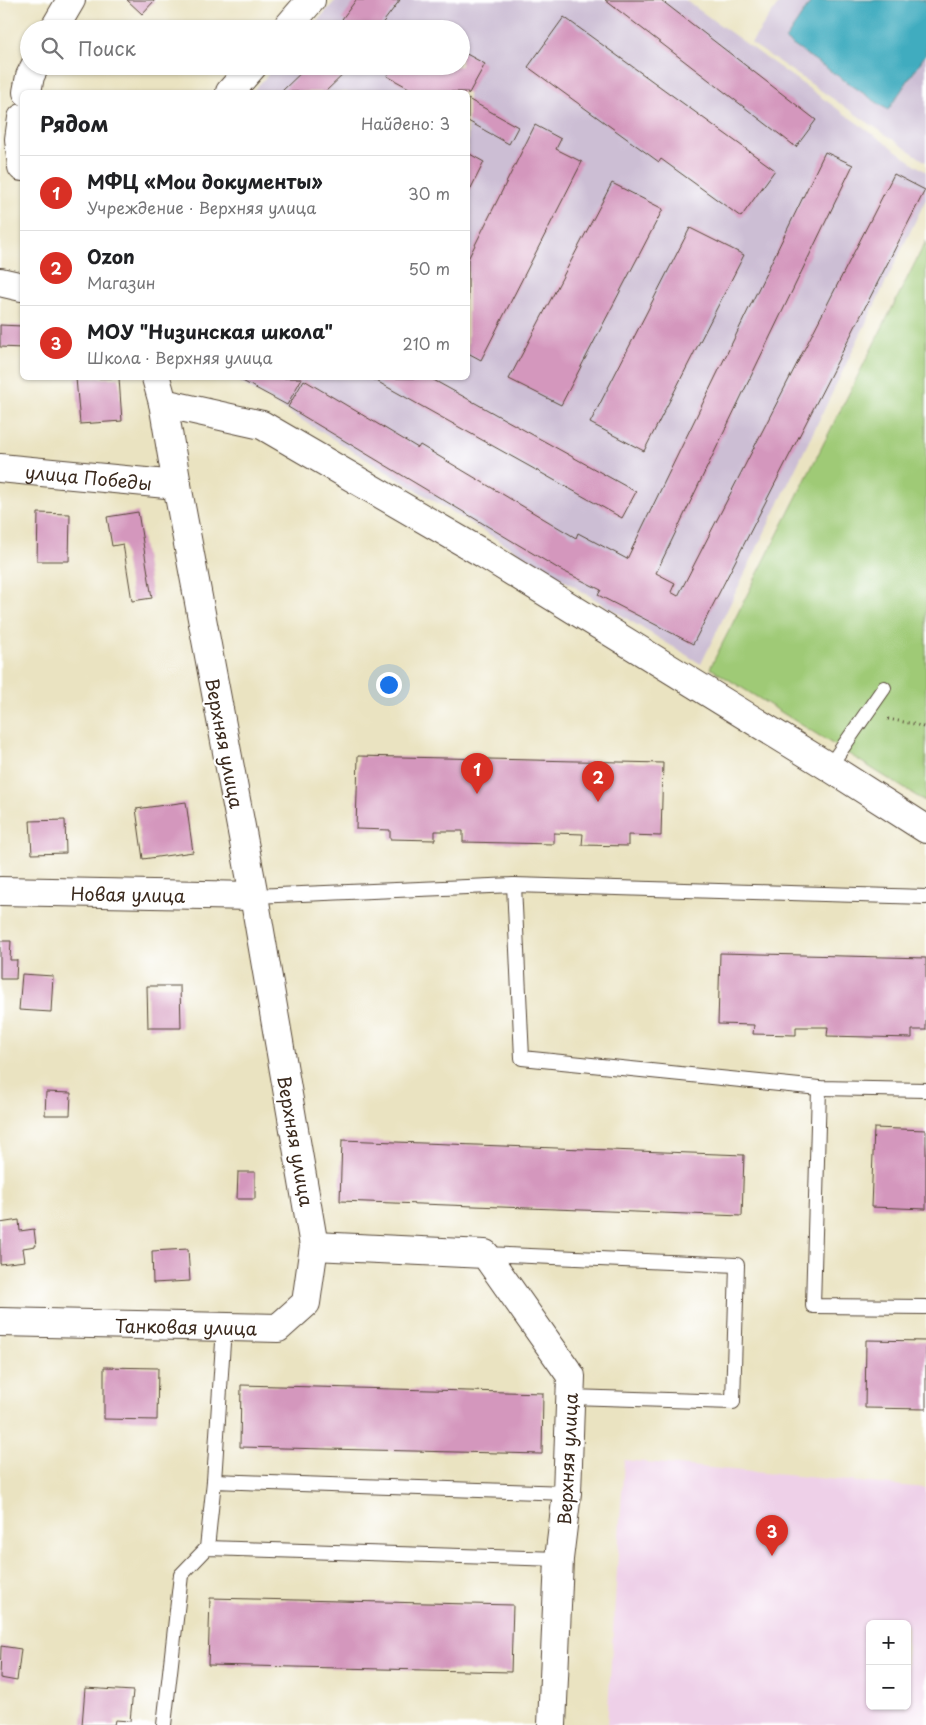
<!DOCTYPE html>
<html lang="ru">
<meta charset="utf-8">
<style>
:root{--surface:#fff;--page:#f2f2f2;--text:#202124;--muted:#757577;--line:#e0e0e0;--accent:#d93025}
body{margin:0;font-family:"Playpen Sans",sans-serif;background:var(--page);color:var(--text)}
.controls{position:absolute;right:15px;bottom:15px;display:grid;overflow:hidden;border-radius:8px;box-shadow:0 1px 4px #0004}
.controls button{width:45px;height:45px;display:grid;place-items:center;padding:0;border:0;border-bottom:1px solid var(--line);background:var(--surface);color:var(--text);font:25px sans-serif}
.you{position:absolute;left:388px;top:684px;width:18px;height:18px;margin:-12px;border:4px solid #fff;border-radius:50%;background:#1a73e8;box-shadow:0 0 0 8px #1a73e833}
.badge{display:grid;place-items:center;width:32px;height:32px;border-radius:50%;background:var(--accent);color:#fff;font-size:16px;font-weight:700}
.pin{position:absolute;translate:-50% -41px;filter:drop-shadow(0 1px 2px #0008)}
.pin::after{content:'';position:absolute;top:26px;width:18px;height:15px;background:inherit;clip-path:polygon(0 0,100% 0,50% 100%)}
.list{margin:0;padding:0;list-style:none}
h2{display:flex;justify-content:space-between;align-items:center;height:65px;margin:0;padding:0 20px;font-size:21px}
h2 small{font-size:16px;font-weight:400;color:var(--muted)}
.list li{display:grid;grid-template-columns:32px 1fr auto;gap:15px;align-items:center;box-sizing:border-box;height:75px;padding:0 20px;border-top:1px solid var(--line)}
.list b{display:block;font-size:19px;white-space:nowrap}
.list p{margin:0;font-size:16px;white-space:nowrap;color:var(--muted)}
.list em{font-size:16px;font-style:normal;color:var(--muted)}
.icon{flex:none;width:28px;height:28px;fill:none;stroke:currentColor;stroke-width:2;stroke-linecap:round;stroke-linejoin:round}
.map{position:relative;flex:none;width:926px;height:1725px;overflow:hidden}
.search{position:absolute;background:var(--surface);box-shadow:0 1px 4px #0004;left:20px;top:20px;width:450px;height:55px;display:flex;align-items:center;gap:12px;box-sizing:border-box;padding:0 18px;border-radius:28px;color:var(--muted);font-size:19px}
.panel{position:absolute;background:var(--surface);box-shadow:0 1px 4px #0004;left:20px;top:90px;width:450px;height:290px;border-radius:8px}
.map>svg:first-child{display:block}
.built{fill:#eed0e8;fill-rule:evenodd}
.industrial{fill:#ccbed4}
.green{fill:#9fca76;stroke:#6d7a4a}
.water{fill:#40acbf;stroke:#3e6b6e}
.building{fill:#d497bd}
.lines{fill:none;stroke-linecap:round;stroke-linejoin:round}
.service-casing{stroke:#554636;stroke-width:16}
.minor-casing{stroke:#554636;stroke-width:30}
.path{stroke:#554636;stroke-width:3;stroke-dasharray:1 4;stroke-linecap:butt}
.service{stroke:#fff;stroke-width:14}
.minor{stroke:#fff;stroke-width:28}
.labels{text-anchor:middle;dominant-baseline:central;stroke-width:4.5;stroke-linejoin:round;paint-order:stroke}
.street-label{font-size:18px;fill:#3b2a1e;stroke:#fff}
</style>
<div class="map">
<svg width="926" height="1725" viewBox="0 0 926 1725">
<rect width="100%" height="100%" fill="#fff"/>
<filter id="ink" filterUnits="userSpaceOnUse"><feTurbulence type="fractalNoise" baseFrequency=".02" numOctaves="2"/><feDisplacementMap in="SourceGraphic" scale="10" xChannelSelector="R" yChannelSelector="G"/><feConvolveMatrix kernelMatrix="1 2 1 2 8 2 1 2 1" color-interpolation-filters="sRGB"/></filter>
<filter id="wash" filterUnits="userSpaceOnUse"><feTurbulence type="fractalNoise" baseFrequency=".0096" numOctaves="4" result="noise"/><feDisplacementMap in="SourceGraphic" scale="20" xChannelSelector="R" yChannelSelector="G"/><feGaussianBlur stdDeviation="1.12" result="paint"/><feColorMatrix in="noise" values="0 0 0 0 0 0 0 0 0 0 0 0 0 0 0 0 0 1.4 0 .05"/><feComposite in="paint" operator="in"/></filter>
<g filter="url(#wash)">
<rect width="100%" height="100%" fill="#eae3c1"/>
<path class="built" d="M624 1460 926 1488V1725H607ZM870 1624H907V1706H870Z"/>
<g class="industrial">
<path d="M336 0H685L926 172V199L701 664 233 378H468V92H252L276 66H461V29H310Z"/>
<path d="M781 0H926V162L751 43Z"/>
</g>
<path class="green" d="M926 241V802L710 668Z"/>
<path class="water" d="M812 0H926V54L888 110 785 40Z"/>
<g id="blocks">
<g class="building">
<path d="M127 0H155L142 14Z"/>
<path d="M356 0H400L378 29H353L342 19Z"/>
<path d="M605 0H661L816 120 796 147Z"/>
<path d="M564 17 775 170 741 217 661 159 659 162 528 67Z"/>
<path d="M461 51 485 64 468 95V92H416L387 76 392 66H461Z"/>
<path d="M308 66H344L348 70 325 92H281Z"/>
<path d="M468 99 518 127 509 144 468 121Z"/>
<path d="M535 125 561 139 556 149 582 162 481 360 468 353V259Z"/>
<path d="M825 152 853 165 656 573 675 583 671 592 678 596 894 174 925 190 693 644 598 595 601 590 559 569 288 407 304 380 418 448 420 445 576 538 578 533 627 559Z"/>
<path d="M468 153 484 162 468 194Z"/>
<path d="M612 183 663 209 561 405 509 379Z"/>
<path d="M690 228 744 255 644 451 590 423Z"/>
<path d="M0 325 22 326V348L0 347Z"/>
<path d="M76 378H119L122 421 80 424Z"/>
<path d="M237 378H302L287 405Z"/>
<path d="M371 378H430L636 492 622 518Z"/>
<path d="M138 512 152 598 132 601 123 544 112 546 107 517Z"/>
<path d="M38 513 70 514 69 561H37Z"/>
<path d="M358 756 663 763 661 836 628 835V846L582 845 583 834 554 833V844L463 842V831H435V840L390 839V830L356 829Z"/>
<path d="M186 802 193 852 143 859 136 809Z"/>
<path d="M65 820 66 853 32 854 30 821Z"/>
<path d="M0 941H11L10 960H17L16 979H0Z"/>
<path d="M720 953 926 958V1030H912V1038L827 1036 828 1027H796V1035L753 1034 754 1025 718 1024Z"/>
<path d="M22 974 53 976 51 1012 19 1010Z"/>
<path d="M147 986H180L181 1028H148Z"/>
<path d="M46 1092 71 1093 70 1115H45Z"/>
<path d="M874 1128 926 1130V1209L871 1207Z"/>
<path d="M342 1140 744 1155 742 1216 340 1201Z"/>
<path d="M238 1172H255V1199H237Z"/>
<path d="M19 1220 20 1231 34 1229 36 1246 23 1248 25 1261 0 1264V1223Z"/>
<path d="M188 1249 190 1281 153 1283 152 1251Z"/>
<path d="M866 1340 926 1341V1409L865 1408Z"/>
<path d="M104 1367 158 1368 157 1420 104 1419Z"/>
<path d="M241 1385 543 1393 542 1454 240 1447Z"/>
<path d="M210 1598 513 1605 511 1672 208 1665Z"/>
<path d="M1 1646 21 1649 17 1681 0 1678Z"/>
<path d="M85 1688 133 1691 130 1721 115 1720 114 1725H82Z"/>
</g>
</g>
</g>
<g filter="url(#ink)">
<use href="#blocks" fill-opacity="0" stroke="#554636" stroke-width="1"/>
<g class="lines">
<defs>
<g id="service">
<path d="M829 767 884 688"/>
<path d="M514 885 522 1058 819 1088 926 1090"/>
<path d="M254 896 514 885 926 897"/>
<path d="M819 1088 813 1306 926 1307"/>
<path d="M485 1254 737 1265 733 1402 570 1397"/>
<path d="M214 1481 224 1327"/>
<path d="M207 1548 214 1481 567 1493"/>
<path d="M164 1725 181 1575 207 1548 559 1559"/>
</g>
<g id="minor">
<path d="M54 29 71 0"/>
<path d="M286 29 311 0"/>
<path d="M27 92 30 76 35 66"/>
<path d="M230 92 253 66"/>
<path d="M22 118 19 139 22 167"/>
<path d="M0 282 22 287"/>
<path d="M163 403 262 425 484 554 829 767 926 829"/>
<path id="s1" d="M0 468 177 485"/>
<path id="s2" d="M0 891 254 896"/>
<path d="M314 1246 485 1254 571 1376 567 1493 559 1559 552 1725"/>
<path id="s3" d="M0 1322 278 1328 306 1303 314 1246 254 896 177 485 163 403 156 378"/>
</g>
</defs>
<use href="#service" class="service-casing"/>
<use href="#minor" class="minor-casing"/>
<path class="path" d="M888 719 914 724 926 728"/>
<use href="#service" class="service"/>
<use href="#minor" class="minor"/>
</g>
</g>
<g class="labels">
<g class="street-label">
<text stroke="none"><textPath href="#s1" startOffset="89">улица Победы</textPath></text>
<text transform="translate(225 743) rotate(79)">Верхняя улица</text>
<text stroke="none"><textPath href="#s2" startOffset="128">Новая улица</textPath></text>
<text transform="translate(296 1141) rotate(80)">Верхняя улица</text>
<text stroke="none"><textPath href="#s3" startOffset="186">Танковая улица</textPath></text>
<text transform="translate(567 1459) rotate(-87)">Верхняя улица</text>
</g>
</g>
</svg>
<div class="controls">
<button>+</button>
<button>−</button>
</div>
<div class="you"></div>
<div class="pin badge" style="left:477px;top:794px">1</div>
<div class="pin badge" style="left:598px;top:802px">2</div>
<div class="pin badge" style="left:772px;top:1556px">3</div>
<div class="search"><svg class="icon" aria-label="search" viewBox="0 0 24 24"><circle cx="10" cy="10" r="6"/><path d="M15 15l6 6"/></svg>Поиск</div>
<section class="panel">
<h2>Рядом<small>Найдено: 3</small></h2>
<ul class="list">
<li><span class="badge">1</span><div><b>МФЦ «Мои документы»</b><p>Учреждение · Верхняя улица</p></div><em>30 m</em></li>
<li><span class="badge">2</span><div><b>Ozon</b><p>Магазин</p></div><em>50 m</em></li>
<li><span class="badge">3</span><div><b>МОУ &quot;Низинская школа&quot;</b><p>Школа · Верхняя улица</p></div><em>210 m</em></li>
</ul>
</section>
</div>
